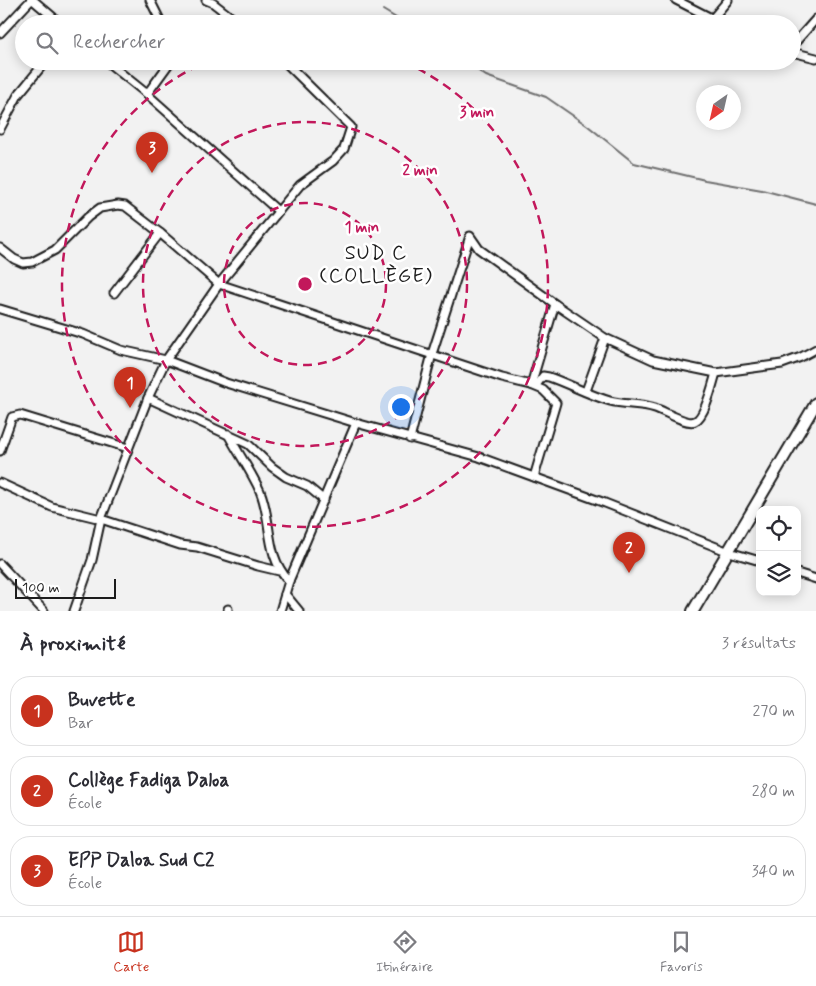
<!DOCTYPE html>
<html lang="fr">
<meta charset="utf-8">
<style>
:root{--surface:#fff;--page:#f7f7f7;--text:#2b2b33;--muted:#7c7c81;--line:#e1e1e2;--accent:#c8321e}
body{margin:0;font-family:Mynerve,sans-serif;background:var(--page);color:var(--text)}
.controls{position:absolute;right:15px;bottom:15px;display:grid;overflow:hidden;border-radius:10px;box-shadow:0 2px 12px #0003}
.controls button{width:45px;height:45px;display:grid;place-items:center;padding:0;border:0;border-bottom:1px solid var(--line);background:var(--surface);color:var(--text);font:25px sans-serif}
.compass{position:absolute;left:696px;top:85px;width:45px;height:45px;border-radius:50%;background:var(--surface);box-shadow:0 2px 12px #0003;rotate:214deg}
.scale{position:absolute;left:15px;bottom:12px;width:101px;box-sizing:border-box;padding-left:5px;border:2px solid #1c1c1c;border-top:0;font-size:14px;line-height:18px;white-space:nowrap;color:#1c1c1c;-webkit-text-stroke:4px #fff;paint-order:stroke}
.you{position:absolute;left:400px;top:406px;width:18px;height:18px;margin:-12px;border:4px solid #fff;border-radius:50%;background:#1a73e8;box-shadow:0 0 0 8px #1a73e833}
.badge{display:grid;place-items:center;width:32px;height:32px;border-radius:50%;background:var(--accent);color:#fff;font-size:16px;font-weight:700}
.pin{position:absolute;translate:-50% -41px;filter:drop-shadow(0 1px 2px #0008)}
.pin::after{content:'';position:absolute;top:26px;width:18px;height:15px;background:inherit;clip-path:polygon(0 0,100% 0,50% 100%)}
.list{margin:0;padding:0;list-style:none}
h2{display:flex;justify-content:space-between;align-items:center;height:65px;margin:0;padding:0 20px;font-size:21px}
h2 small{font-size:16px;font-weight:400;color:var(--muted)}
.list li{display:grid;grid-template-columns:32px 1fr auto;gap:15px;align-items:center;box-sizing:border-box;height:70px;margin:0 10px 10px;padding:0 10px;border:1px solid var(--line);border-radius:20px}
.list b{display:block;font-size:19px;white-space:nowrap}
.list p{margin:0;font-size:16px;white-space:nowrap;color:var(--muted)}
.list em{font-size:16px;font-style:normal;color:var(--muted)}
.icon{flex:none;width:28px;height:28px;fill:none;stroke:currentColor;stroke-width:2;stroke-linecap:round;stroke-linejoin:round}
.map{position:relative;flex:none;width:816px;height:611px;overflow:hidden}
.search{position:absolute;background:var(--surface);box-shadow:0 2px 12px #0003;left:15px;right:15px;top:15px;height:55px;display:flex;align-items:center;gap:12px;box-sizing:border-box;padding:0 18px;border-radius:28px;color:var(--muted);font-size:19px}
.sheet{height:305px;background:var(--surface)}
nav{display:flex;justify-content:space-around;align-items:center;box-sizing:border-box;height:70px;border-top:1px solid var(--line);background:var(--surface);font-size:14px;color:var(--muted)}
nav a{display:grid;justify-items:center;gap:2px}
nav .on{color:var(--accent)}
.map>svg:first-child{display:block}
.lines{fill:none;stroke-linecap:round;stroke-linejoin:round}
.stream{stroke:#707070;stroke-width:2}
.street-casing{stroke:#1c1c1c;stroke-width:11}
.secondary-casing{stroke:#1c1c1c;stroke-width:14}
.street{stroke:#fff;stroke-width:7}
.secondary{stroke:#fff;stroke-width:10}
.ring{fill:none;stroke:#c2185b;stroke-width:2.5;stroke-dasharray:9 6}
.labels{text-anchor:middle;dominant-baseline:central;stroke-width:5;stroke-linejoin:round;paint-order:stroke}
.quarter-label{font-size:20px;letter-spacing:1px;fill:#1c1c1c;stroke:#fff}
.centre{fill:#c2185b;stroke:#fff;stroke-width:2.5}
.ring-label{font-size:15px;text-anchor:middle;font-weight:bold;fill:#c2185b;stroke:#fff;stroke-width:5;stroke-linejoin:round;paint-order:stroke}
</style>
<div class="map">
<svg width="816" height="611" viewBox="0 0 816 611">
<rect width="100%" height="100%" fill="#f2f2f2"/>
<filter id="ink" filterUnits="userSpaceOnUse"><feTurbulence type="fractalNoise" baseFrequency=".02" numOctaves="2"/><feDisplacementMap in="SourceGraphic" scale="10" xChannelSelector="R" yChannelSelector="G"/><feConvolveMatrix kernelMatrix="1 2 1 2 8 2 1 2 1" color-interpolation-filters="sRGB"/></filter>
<g filter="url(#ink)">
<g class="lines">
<g class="stream">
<path d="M368 0H369"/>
<path d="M383 10 406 24"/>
<path d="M464 61 486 76 546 97 588 126 634 163 705 180 762 190 816 204"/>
</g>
<defs>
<g id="street">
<path d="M33 0 61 24"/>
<path d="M150 0 162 24"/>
<path d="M206 0 213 3 240 24"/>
<path d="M676 0 723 24"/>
<path d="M712 19 728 0"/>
<path d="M0 33 31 0"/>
<path d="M792 46 816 19"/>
<path d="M792 52 816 58"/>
<path d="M106 61 147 94 278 211"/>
<path d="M147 94 171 61"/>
<path d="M0 129 18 95 46 61"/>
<path d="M0 248 14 259 23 263 32 262 55 250 88 217 100 208 118 205 125 206 160 233 219 284 502 378 531 385 537 384 543 376 549 377C569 384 589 395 610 401 625 405 641 403 655 408 664 411 687 425 695 421 705 417 713 383 716 373"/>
<path d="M114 293 160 233"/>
<path d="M0 309 83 334 121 350 166 360 226 383 356 423 479 457 605 503 729 552 760 561"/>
<path d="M586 391 605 338"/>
<path d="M148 398 248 444 272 467 286 477 307 486 324 500"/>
<path d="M228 434C238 453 251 471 260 491 273 522 264 554 289 581"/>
<path d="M410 439 432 354 470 236 479 249 555 304 605 338 653 360 716 373 782 364 801 357 816 349"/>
<path d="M0 451 12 417 20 415 128 448"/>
<path d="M534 477 556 403 543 390 531 385 555 304"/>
<path d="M0 483 52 507 101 519 180 545 197 547 258 566 279 571"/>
<path d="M0 564 44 611"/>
<path d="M797 573 816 579"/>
<path d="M285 594 299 611"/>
<path d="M74 611 92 560 101 519 148 398 166 360 219 284 300 185 333 161 344 149 351 127 284 61"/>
<path d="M228 611V609"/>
<path d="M280 611 289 581 356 423"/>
</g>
<path id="secondary" d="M693 611 816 403"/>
</defs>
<use href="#street" class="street-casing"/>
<use href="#secondary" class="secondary-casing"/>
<use href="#street" class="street"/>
<use href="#secondary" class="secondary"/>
</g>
</g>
<g class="ring">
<circle cx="305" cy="284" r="81"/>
<circle cx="305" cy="284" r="162"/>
<path d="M404 62A243 243 0 1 1 206 62"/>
</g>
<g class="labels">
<g class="quarter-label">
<text x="376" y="253">SUD C<tspan x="376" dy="23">(COLLÈGE)</tspan></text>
</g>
</g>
<circle cx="305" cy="284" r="8" class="centre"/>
<g class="ring-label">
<text x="477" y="117">3 min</text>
<text x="420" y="175">2 min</text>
<text x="362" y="232">1 min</text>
</g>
</svg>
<div class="controls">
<button><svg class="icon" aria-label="locate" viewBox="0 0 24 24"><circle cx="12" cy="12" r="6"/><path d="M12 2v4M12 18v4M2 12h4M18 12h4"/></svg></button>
<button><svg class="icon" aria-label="layers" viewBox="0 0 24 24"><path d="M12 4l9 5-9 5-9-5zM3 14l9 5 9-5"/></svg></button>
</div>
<svg class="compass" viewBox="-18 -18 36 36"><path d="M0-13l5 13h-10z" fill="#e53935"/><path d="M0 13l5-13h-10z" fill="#7c7c81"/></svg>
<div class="scale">100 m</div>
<div class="you"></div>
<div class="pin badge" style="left:130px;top:408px">1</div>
<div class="pin badge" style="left:629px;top:573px">2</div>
<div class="pin badge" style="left:152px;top:173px">3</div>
<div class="search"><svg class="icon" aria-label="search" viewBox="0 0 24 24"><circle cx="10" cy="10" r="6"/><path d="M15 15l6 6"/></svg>Rechercher</div>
</div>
<section class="sheet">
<h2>À proximité<small>3 résultats</small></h2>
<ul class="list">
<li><span class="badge">1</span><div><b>Buvette</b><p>Bar</p></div><em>270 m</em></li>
<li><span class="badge">2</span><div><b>Collège Fadiga Daloa</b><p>École</p></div><em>280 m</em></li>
<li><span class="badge">3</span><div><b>EPP Daloa Sud C2</b><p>École</p></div><em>340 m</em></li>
</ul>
</section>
<nav>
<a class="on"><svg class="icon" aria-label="map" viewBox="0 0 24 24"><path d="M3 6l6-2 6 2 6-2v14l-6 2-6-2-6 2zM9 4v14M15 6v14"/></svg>Carte</a>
<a><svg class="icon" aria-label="directions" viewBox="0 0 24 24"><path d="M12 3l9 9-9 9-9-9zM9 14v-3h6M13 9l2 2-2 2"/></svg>Itinéraire</a>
<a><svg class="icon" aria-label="saved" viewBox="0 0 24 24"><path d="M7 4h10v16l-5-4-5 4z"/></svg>Favoris</a>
</nav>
